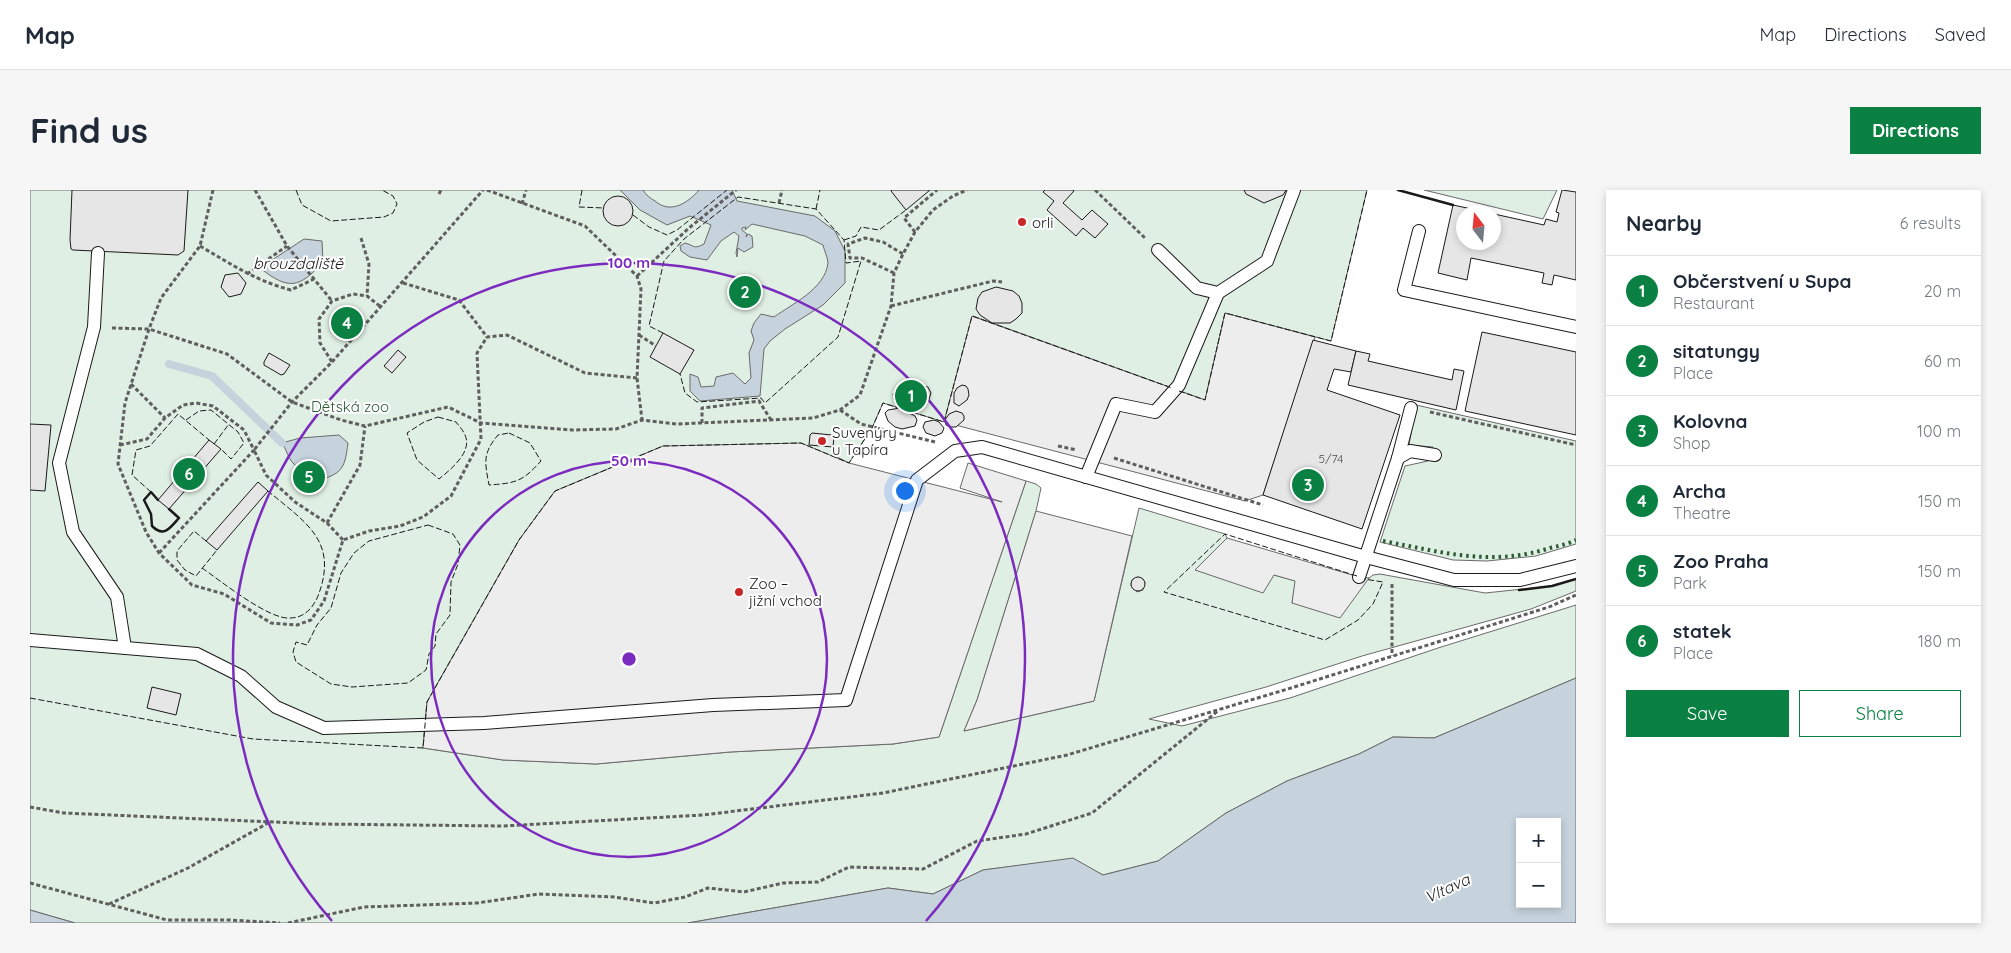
<!DOCTYPE html>
<meta charset="utf-8">
<style>
:root{--surface:#fff;--page:#f6f6f7;--text:#1f2937;--muted:#747a83;--line:#e0e1e3;--accent:#0b8043}
body{margin:0;font-family:Quicksand,sans-serif;background:var(--page);color:var(--text)}
.controls{position:absolute;right:15px;bottom:15px;display:grid;overflow:hidden;border-radius:0px;box-shadow:0 2px 8px #0003}
.controls button{width:45px;height:45px;display:grid;place-items:center;padding:0;border:0;border-bottom:1px solid var(--line);background:var(--surface);color:var(--text);font:25px sans-serif}
.compass{position:absolute;left:1426px;top:15px;width:45px;height:45px;border-radius:50%;background:var(--surface);box-shadow:0 2px 8px #0003;rotate:344deg}
.you{position:absolute;left:874px;top:300px;width:18px;height:18px;margin:-12px;border:4px solid #fff;border-radius:50%;background:#1a73e8;box-shadow:0 0 0 8px #1a73e833}
.badge{display:grid;place-items:center;width:32px;height:32px;border-radius:50%;background:var(--accent);color:#fff;font-size:16px;font-weight:700}
.pin{position:absolute;translate:-50% -50%;border:2px solid #fff;box-shadow:0 1px 5px #0006}
.list{margin:0;padding:0;list-style:none}
h2{display:flex;justify-content:space-between;align-items:center;height:65px;margin:0;padding:0 20px;font-size:21px}
h2 small{font-size:16px;font-weight:400;color:var(--muted)}
.list li{display:grid;grid-template-columns:32px 1fr auto;gap:15px;align-items:center;box-sizing:border-box;height:70px;padding:0 20px;border-top:1px solid var(--line)}
.list b{display:block;font-size:19px;white-space:nowrap}
.list p{margin:0;font-size:16px;white-space:nowrap;color:var(--muted)}
.list em{font-size:16px;font-style:normal;color:var(--muted)}
.actions{display:flex;gap:10px;padding:15px 20px}
.actions a{flex:1;padding:11px 0;border:1px solid var(--accent);border-radius:0px;text-align:center;font-size:18px;color:var(--accent)}
.actions .main{background:var(--accent);color:#fff}
.map{position:relative;flex:none;width:1546px;height:733px;overflow:hidden;border-radius:0px}
header{display:flex;align-items:center;gap:30px;box-sizing:border-box;height:70px;padding:0 25px;background:var(--surface);border-bottom:1px solid var(--line)}
header strong{font-size:24px}
nav{display:flex;gap:28px;margin-inline-start:auto;font-size:18px}
.intro{display:flex;align-items:center;justify-content:space-between;box-sizing:border-box;height:120px;padding:0 30px}
h1{margin:0;font-size:35px}
.button{padding:12px 22px;border-radius:0px;background:var(--accent);color:#fff;font-size:18px;font-weight:700}
main{display:flex;gap:30px;padding:0 30px}
aside{flex:1;background:var(--surface);border-radius:0px;box-shadow:0 2px 8px #0003}
.map>svg:first-child{display:block}
.green{fill:#e0efe3;stroke:#6a6a6a;fill-rule:evenodd}
.parking{fill:#ededed;stroke:#6a6a6a}
.water{fill:#c6d2dc;stroke:#6a6a6a;fill-rule:evenodd}
.lines{fill:none;stroke-linecap:round;stroke-linejoin:round}
.stream{stroke:#c6d2dc;stroke-width:8}
.building{fill:#e6e6e6;stroke:#1a1a1a}
.lane-casing{stroke:#1a1a1a;stroke-width:14}
.path{stroke:#5f5f5f;stroke-width:3;stroke-dasharray:4 2.5;stroke-linecap:butt}
.lane{stroke:#fff;stroke-width:12}
.hedge{stroke:#2b5a34;stroke-width:4;stroke-dasharray:2.5 4;stroke-linecap:butt}
.fence{stroke:#1a1a1a;stroke-width:1;stroke-dasharray:6 2.5;stroke-linecap:butt}
.wall{stroke:#1a1a1a;stroke-width:2.5}
.ring{fill:none;stroke:#7b2cbf;stroke-width:2.5}
.poi-dot{fill:#c62828;stroke:#fff;stroke-width:2}
.labels{text-anchor:middle;dominant-baseline:central;stroke-width:4;stroke-linejoin:round;paint-order:stroke}
.number-label{font-size:12px;fill:#4d4d4d}
.poi-label{font-size:15px;fill:#1a1a1a;stroke:#fff;text-anchor:start}
.park-label{font-size:15px;fill:#2b5a34;stroke:#fff}
.water-label{font-size:16px;font-style:italic;fill:#1a1a1a;stroke:#fff}
.centre{fill:#7b2cbf;stroke:#fff;stroke-width:2.5}
.ring-label{font-size:15px;text-anchor:middle;font-weight:bold;fill:#7b2cbf;stroke:#fff;stroke-width:4;stroke-linejoin:round;paint-order:stroke}
</style>
<header>
<strong>Map</strong>
<nav><a>Map</a><a>Directions</a><a>Saved</a></nav>
</header>
<div class="intro"><h1>Find us</h1><a class="button">Directions</a></div>
<main>
<div class="map">
<svg width="1546" height="733" viewBox="0 0 1546 733">
<rect width="100%" height="100%" fill="#fff"/>
<g class="green">
<path d="M0 0H1337L1301 151 1195 123 1175 210 943 126 914 232 853 213 842 238 819 273 807 267 525 301 489 350 397 512 393 558 473 570 566 574 700 562 863 554 909 547 996 291 1006 294 1011 298 1006 321 947 510 934 541 1064 511 1109 318 1195 344 1197 348 1165 380 1244 385 1266 391 1262 413 1339 388 1343 385 1350 384 1455 403 1522 396 1546 389V401L1501 419 1332 466 1236 497 1119 529 1152 536 1260 508 1408 458 1546 415V488L1404 548 1363 547 1329 564 1257 591 1196 623 1128 671 1073 685 1043 669 953 680 903 704 858 698 658 733H45L0 720ZM1108 387 1113 389 1115 393 1113 400 1107 402 1101 396 1102 390Z"/>
<path d="M1394 0H1527L1513 29Z"/>
<path d="M1386 215 1546 251V354L1506 366 1457 371 1423 370 1350 352 1375 276 1398 271 1403 257 1379 255Z"/>
</g>
<g class="parking">
<path d="M1195 123 1285 147 1233 305 1215 311 914 232 942 126 1175 210Z"/>
<path d="M771 253 819 273 972 312 930 298 938 273 996 291 909 547 863 554 700 562 566 574 473 570 393 558 397 512 489 350 525 301 633 256Z"/>
<path d="M1006 321 1102 346 1064 511 934 541 947 510Z"/>
<path d="M1197 348 1329 387 1339 388 1310 428 1262 413 1265 391 1244 385 1233 403 1165 380Z"/>
</g>
<g class="water">
<path d="M590 0H613C616 5 620 8 625 11 640 24 657 14 669 0H702L707 11 785 26 805 41 815 61V93L793 115 755 139 740 151 734 159 730 206 670 211 660 201V184L668 187 671 197 684 196 686 187 703 183 715 194 721 188 719 163 724 150 721 141 724 133 731 124 744 127C762 114 795 99 798 73 798 68 794 60 793 55L775 46 722 34 715 40 716 37 712 38V40L717 44 716 47 718 44 722 46 723 57 714 62 708 58 707 67 706 63 709 46 704 42 691 51 677 70 660 67 651 61 650 56 655 53C664 55 663 60 674 54L681 35 660 26 637 35 610 20Z"/>
<path d="M274 49 292 51 293 72C269 99 258 100 230 78Z"/>
<path d="M309 245 318 253C315 277 313 283 290 290 280 285 269 280 262 272 258 267 256 259 252 253L270 248Z"/>
<path d="M1546 488V733H658L858 698 903 704 953 680 1043 668 1073 685 1128 671 1196 623 1257 591 1329 564 1363 547 1404 548ZM1490 632H1527V714H1490Z"/>
<path d="M0 720 45 733H0Z"/>
</g>
<g class="lines">
<path class="stream" d="M139 174 182 186 252 253"/>
</g>
<g class="building">
<path d="M42 0H158L154 61 148 65 43 60 41 59 40 50Z"/>
<path d="M862 0H900L876 20 861 1Z"/>
<path d="M1015 0H1042L1044 1 1033 13 1052 30 1062 20 1078 34 1065 48 1053 38 1046 46 1017 20 1024 11 1013 2Z"/>
<path d="M1214 0H1256L1253 5 1234 13 1216 4Z"/>
<path d="M1532 0 1546 2V90L1524 85 1522 95 1512 93 1514 83 1441 68 1437 90 1408 83 1423 15 1456 22H1434V52H1464V24L1514 35 1516 29 1527 32 1529 23 1526 22Z"/>
<circle cx="588" cy="21" r="15"/>
<path d="M208 83 216 93 211 104 199 107 191 97 195 85Z"/>
<path d="M966 97 983 101 989 106 992 113V123L986 129 980 133H962L950 125 946 119 948 108 952 102Z"/>
<path d="M1452 142 1546 162V245L1435 221Z"/>
<path d="M633 143 664 160 650 184 620 167Z"/>
<path d="M1283 150 1326 161 1321 182 1304 179 1297 200 1370 225 1332 339 1233 305Z"/>
<path d="M368 160 376 167 362 183 354 176Z"/>
<path d="M1326 161 1340 164 1338 171 1422 190 1424 179 1434 181 1426 220 1318 195Z"/>
<path d="M239 163 260 175 254 184 251 185 234 175V172Z"/>
<path d="M884 193 898 197 901 203 899 209 895 213 888 217 879 218 865 213 863 204 871 196Z"/>
<path d="M932 195 936 196 938 199 939 205 937 210 929 216 924 213V203L927 198Z"/>
<path d="M870 218 885 226 887 230 885 236 872 239 865 237 858 231 855 223 858 220Z"/>
<path d="M926 221 932 223 934 226V230L926 237H920L916 235 915 230 919 224Z"/>
<path d="M904 230 909 232 914 238 912 243 905 246 896 243 893 237 895 232Z"/>
<path d="M0 234 21 235 15 301 0 300Z"/>
<path d="M782 243 802 245 804 247 803 257 779 255 780 245Z"/>
<path d="M179 250 191 259 139 319 128 310Z"/>
<path d="M228 292 238 301 187 360 176 351Z"/>
<circle cx="1108" cy="394" r="7"/>
<path d="M122 497 151 504 146 525 117 518Z"/>
</g>
<g class="lines">
<defs>
<g id="lane">
<path d="M1389 41 1374 100 1546 137"/>
<path d="M1128 60 1167 98 1188 103 1237 71 1264 0"/>
<path d="M68 63 64 137 29 273 43 342 87 407 95 458"/>
<path d="M1368 268 1381 218"/>
<path d="M1056 287 1086 214 1125 222 1149 195 1188 103"/>
<path d="M1329 387 1368 268 1380 261 1405 265"/>
<path d="M0 450 167 464 211 486 246 517 294 538 454 533 683 515 816 510 887 290 925 261 952 257 1336 367 1424 390H1490L1546 376"/>
</g>
</defs>
<use href="#lane" class="lane-casing"/>
<g class="path">
<path d="M183 0 170 56 131 108 119 139 95 213 88 274 116 342 129 363 162 395 194 404 241 433 267 435 281 430 294 411 313 350 339 341 370 336 393 327 421 306 451 249 447 163 457 147"/>
<path d="M225 0 257 56 302 111"/>
<path d="M457 0 555 36 607 86 611 99 607 188 612 230"/>
<path d="M1065 0 1115 48"/>
<path d="M409 4 411 0"/>
<path d="M749 13 752 0"/>
<path d="M492 14 496 0"/>
<path d="M885 42 874 28 907 0"/>
<path d="M331 48 339 74 337 106"/>
<path d="M170 56C201 74 226 91 261 100L284 89"/>
<path d="M864 83 832 68H820L818 54 835 48 853 52 873 64"/>
<path d="M217 84 257 56"/>
<path d="M607 86 659 38 706 0"/>
<path d="M373 93 429 110 457 147 477 145 555 183 607 188"/>
<path d="M861 116 963 91 972 92"/>
<path d="M82 138 119 139 197 164 262 212 311 230 335 236 418 217 451 233 542 240 586 239 612 230 647 234 783 228 810 220 830 205 861 116 864 83 873 64 885 42 903 20 923 6 937 0"/>
<path d="M609 145 626 156"/>
<path d="M302 172 453 0"/>
<path d="M101 194 135 228"/>
<path d="M810 220 831 234 905 252"/>
<path d="M1400 222 1546 255"/>
<path d="M672 233V218L729 211 741 230"/>
<path d="M90 255 117 249 135 228 153 215 166 213 183 216 214 240 224 260 129 363"/>
<path d="M1028 256 1047 260"/>
<path d="M1084 268 1233 315"/>
<path d="M297 333 330 275 335 236"/>
<path d="M313 350 297 333 265 312 236 285 224 260 262 212 302 172 290 153 289 129 302 111 323 104 337 106 351 117"/>
<path d="M1362 394V466"/>
<path d="M0 617 34 623 290 634 473 636 673 625 853 603 1037 565 1261 498 1519 417 1546 405"/>
<path d="M0 693 137 730H200L250 733"/>
<path d="M79 714 158 678 238 633"/>
<path d="M258 733 334 717 447 713 509 704 584 707 624 713 655 707 678 698 714 702 753 693 788 692 819 677 893 679 947 651 996 644 1062 623 1189 520"/>
</g>
<use href="#lane" class="lane"/>
<path class="hedge" d="M1353 351C1412 362 1461 377 1520 358 1529 356 1538 354 1546 350"/>
<g class="fence">
<path d="M266 0 272 15 301 31 354 27 363 23 367 14 363 6 352 0"/>
<path d="M552 0 549 17 574 18"/>
<path d="M786 19 790 0"/>
<path d="M603 25 619 37 637 45 647 40 697 0"/>
<path d="M814 50 826 46 831 37 849 40 876 20"/>
<path d="M633 143 619 136 634 71 654 49 708 7 786 19 814 50 816 73 831 71 808 147 735 213 731 208 667 212 655 203 650 184"/>
<path d="M1149 201 1175 210 1195 123 1301 151 1337 0"/>
<path d="M408 227 426 232C429 236 433 240 435 245 443 262 420 280 409 289L387 270 377 243 394 232Z"/>
<path d="M156 230 169 221 181 220 208 242 214 253 201 269 191 259"/>
<path d="M479 243 500 253 511 271C492 292 486 293 459 295 455 273 452 264 468 245Z"/>
<path d="M184 254 199 234"/>
<path d="M121 302 102 285 106 260 120 256 148 224 179 250"/>
<path d="M398 335 423 344 430 355 428 374 421 392 420 425 406 444 405 456 399 464 396 480 378 493 322 497 301 494 266 472 263 462 266 452 277 455 287 435 301 418 311 383 324 363 339 351Z"/>
<path d="M176 351 164 341 147 361V370L155 380 166 386 187 360"/>
<path d="M172 378C191 391 239 430 260 428 274 428 283 418 288 406 309 351 276 333 238 301"/>
<path d="M1327 386 1195 344 1134 402 1295 450 1328 430 1343 414 1353 392 1334 389"/>
<path d="M0 508 223 549 393 558 397 512 489 350 525 301 633 256 771 253 819 273 842 238 853 213 914 232 942 126 1142 198"/>
</g>
<g class="wall">
<path d="M1368 0 1423 15"/>
<path d="M128 310 121 302 114 310 121 324 122 336C134 348 140 338 149 328L139 319"/>
<path d="M1489 400 1522 396 1546 389"/>
</g>
</g>
<g class="ring">
<circle cx="599" cy="469" r="198"/>
<path d="M302 731A396 396 0 1 1 896 731"/>
</g>
<g class="poi-dot">
<circle cx="992" cy="32" r="5"/>
<circle cx="792" cy="251" r="5"/>
<circle cx="709" cy="402" r="5"/>
</g>
<g class="labels">
<g class="number-label">
<text x="1301" y="268">5/74</text>
</g>
<g class="poi-label">
<text x="1002" y="32">orli</text>
<text x="802" y="242">Suvenýry<tspan x="802" dy="17">u Tapíra</tspan></text>
<text x="719" y="393">Zoo –<tspan x="719" dy="17">jižní vchod</tspan></text>
</g>
<g class="park-label">
<text x="320" y="216">Dětská zoo</text>
</g>
<g class="water-label">
<text x="268" y="73">brouzdaliště</text>
<text transform="translate(1417 698) rotate(-25)">Vltava</text>
</g>
</g>
<circle cx="599" cy="469" r="8" class="centre"/>
<g class="ring-label">
<text x="599" y="78">100 m</text>
<text x="599" y="276">50 m</text>
</g>
</svg>
<div class="controls">
<button>+</button>
<button>−</button>
</div>
<svg class="compass" viewBox="-18 -18 36 36"><path d="M0-13l5 13h-10z" fill="#e53935"/><path d="M0 13l5-13h-10z" fill="#747a83"/></svg>
<div class="you"></div>
<div class="pin badge" style="left:881px;top:206px">1</div>
<div class="pin badge" style="left:715px;top:102px">2</div>
<div class="pin badge" style="left:1278px;top:295px">3</div>
<div class="pin badge" style="left:317px;top:133px">4</div>
<div class="pin badge" style="left:279px;top:287px">5</div>
<div class="pin badge" style="left:159px;top:284px">6</div>
</div>
<aside>
<h2>Nearby<small>6 results</small></h2>
<ul class="list">
<li><span class="badge">1</span><div><b>Občerstvení u Supa</b><p>Restaurant</p></div><em>20 m</em></li>
<li><span class="badge">2</span><div><b>sitatungy</b><p>Place</p></div><em>60 m</em></li>
<li><span class="badge">3</span><div><b>Kolovna</b><p>Shop</p></div><em>100 m</em></li>
<li><span class="badge">4</span><div><b>Archa</b><p>Theatre</p></div><em>150 m</em></li>
<li><span class="badge">5</span><div><b>Zoo Praha</b><p>Park</p></div><em>150 m</em></li>
<li><span class="badge">6</span><div><b>statek</b><p>Place</p></div><em>180 m</em></li>
</ul>
<div class="actions"><a class="main">Save</a><a>Share</a></div>
</aside>
</main>
